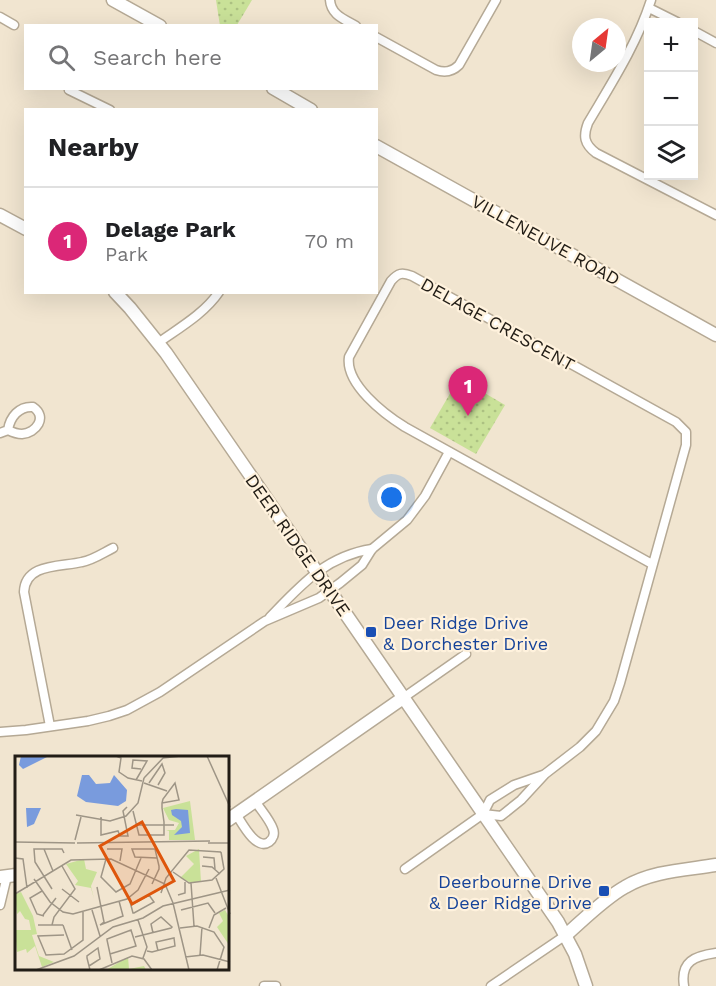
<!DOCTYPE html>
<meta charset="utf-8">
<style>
:root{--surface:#fff;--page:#f2f2f2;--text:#202124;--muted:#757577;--line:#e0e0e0;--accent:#db2777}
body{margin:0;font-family:"Work Sans",sans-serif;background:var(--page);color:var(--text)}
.controls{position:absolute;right:18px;top:18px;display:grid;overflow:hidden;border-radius:0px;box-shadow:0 6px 24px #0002}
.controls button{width:54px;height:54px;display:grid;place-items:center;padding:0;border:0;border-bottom:2px solid var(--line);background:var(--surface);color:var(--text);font:30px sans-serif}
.compass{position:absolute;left:572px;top:18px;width:54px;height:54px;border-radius:50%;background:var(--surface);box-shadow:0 6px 24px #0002;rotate:29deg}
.you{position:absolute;left:392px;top:498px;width:21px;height:21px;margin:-15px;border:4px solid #fff;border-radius:50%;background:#1a73e8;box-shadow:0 0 0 9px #1a73e833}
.badge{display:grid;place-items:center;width:39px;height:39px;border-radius:50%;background:var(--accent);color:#fff;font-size:20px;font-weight:700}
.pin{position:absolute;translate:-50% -50px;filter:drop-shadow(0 2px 3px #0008)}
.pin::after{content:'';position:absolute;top:32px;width:21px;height:18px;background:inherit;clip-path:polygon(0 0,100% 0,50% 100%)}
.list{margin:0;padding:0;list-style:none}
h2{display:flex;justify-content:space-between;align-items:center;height:78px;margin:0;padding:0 24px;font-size:26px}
h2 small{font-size:20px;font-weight:400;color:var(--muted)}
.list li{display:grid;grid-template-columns:39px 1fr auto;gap:18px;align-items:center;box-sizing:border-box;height:108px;padding:0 24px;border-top:2px solid var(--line)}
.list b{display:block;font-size:22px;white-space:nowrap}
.list p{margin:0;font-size:20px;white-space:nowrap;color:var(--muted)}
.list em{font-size:20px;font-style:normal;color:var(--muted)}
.icon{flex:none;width:33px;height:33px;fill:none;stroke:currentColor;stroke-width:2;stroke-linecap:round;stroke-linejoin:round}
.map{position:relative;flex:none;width:716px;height:986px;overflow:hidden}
.search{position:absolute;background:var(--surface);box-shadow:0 6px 24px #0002;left:24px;top:24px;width:354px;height:66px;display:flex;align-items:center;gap:15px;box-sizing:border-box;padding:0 21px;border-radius:0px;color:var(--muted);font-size:22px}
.panel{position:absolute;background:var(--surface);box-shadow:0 6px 24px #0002;left:24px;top:108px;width:354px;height:186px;border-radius:0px}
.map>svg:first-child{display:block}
.park{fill:url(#park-dots)}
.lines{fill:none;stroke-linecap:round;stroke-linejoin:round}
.street-casing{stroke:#b5a995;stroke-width:11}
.secondary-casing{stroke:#b5a995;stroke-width:15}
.street{stroke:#fff;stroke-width:8}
.secondary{stroke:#fff;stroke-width:12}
.transit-dot{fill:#1a4fb4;stroke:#fff2dd;stroke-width:2}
.labels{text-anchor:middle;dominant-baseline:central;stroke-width:4.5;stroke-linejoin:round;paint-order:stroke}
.street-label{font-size:18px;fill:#221d16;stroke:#fff2dd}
.transit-label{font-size:18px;fill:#164399;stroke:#fff2dd;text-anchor:start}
.inset-road{fill:none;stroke:#9e9586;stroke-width:1.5}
.view{fill:#de560c;fill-opacity:0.15;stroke:#de560c;stroke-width:3}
.inset-edge{fill:none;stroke:#221d16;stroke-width:3}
</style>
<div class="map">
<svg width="716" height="986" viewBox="0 0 716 986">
<defs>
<pattern id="park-dots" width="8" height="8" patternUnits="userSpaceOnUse" patternTransform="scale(1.5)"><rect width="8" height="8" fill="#c9e198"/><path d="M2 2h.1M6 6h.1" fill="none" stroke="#acc182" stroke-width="1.8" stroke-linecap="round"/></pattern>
</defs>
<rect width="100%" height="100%" fill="#f1e5d0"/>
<g class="park">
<path d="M216 0H252L237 25 220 26Z"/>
<path d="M459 378 505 405 476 454 430 428Z"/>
</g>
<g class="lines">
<defs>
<g id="street">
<path d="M330 0C331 15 344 19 356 26"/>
<path d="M651 0C637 44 611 84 588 123 583 136 584 144 596 153L716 215"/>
<path d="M649 8 677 22"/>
<path d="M0 17 14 25"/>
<path d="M694 31 716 43"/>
<path d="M376 37 436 70C445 73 452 72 459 65L496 0"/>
<path d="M69 90 110 110"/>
<path d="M158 343C179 328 204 314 219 292"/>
<path d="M0 433 8 430C12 432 17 434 22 434 36 433 48 417 33 407 19 406 10 417 8 430"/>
<path d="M270 617C301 585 326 556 372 549"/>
<path d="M403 698 466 654"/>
<path d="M50 726 24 592C25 563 61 567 82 562 93 560 103 553 113 548"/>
<path d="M0 732 26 730 88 721 109 716 127 710 160 692 265 621 319 598 340 583 362 565 372 549 407 520 425 496 449 452"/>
<path d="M236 814C242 823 256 851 269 842 273 839 275 834 273 829 270 820 261 810 255 801"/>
<path d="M483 814 501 816 521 800 545 774 580 747 596 731 614 701 620 683 686 445V432L676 422 412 276C402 272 398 273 391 281L349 357C345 384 384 414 405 427L652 564"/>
<path d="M483 814 490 800 514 785 543 775"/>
<path d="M405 869 483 814"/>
<path d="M0 905 7 876"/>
<path d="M264 986H276"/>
<path d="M491 986 566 935"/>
<path d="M684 986C680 961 695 956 716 953"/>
</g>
<g id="secondary">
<path d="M113 0 160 26"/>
<path d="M273 88 311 110"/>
<path d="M376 146 716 335"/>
<path d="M0 215 26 229"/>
<path d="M115 292 130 308 166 353 558 922 575 954 586 986"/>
<path d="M228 820 403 698"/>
<path d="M0 877 16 875"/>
<path d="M566 935C583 920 605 898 625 887 652 871 685 870 716 865"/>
</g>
</defs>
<use href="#street" class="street-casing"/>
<use href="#secondary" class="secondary-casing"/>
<use href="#street" class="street"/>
<use href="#secondary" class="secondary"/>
</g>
<g class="transit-dot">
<rect x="365" y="626" width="12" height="12" rx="3"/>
<rect x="598" y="885" width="12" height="12" rx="3"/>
</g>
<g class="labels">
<g class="street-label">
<text transform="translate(546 240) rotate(29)">VILLENEUVE ROAD</text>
<text transform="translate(498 324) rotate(29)">DELAGE CRESCENT</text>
<text transform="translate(298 545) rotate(55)">DEER RIDGE DRIVE</text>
</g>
<g class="transit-label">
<text x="383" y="622">Deer Ridge Drive<tspan x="383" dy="21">&amp; Dorchester Drive</tspan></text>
<text x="592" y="881" text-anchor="end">Deerbourne Drive<tspan x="592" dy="21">&amp; Deer Ridge Drive</tspan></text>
</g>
</g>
<g transform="translate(15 756)">
<rect width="214" height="214" fill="#f1e5d0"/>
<path d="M175 45 180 84H154V75L151 74H160L164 67 154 64 148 52ZM184 93 186 126H174L165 122 179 108 171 100ZM69 103 71 113 82 116 76 130 79 143 76 132 60 129 63 125 51 108ZM6 136 18 160 22 178 17 179 24 200 39 206 27 211 20 190 12 197 11 193 2 196 0 174H16L14 164 10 163 5 155 2 158 0 138ZM210 154 214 161V189L202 171 208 165 204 157ZM113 201 114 213 129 210 131 214H91Z" fill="#c9e198"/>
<path d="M6 0H34L8 13 4 9ZM67 19H74L81 28 95 27 99 19 112 34 111 45 103 50 71 46 62 40ZM26 52 19 68 12 71 11 52ZM161 53 173 54 175 77 159 79 167 71 166 65 157 59 156 54Z" fill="#799bdd"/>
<path class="inset-road" d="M101 0 106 2 104 16 113 22 127 25M192 0 215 51M148 2 166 0M129 22 150 0M121 24 132 5 118 4 117 12 126 13M129 27 152 35M134 27 147 8 150 17 143 29M118 55 124 79H149V66L147 52V47L148 43 160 27 164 44 147 47M61 59 95 65 111 60 123 47 129 22M86 61V79L103 75 105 80H113L108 55 112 51M123 69H159M60 84 66 61M0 86 60 87M62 87 195 85M193 87H215M29 93 38 115M92 93H107L105 105M188 101 199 102 200 113M0 102 8 103 12 132M91 103 86 121 101 136 115 128 126 102M187 110 197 111 205 118M158 116 174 127 197 124 209 113 206 96M201 122 215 158M19 123 35 146 48 156 58 158 112 143 123 134 134 113M176 127 179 170M137 128 144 113V110L140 93H117L120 101 142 102M82 131 89 166 85 169 108 160 104 145M37 133 20 106 19 93H47L49 97M47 133 64 146M27 135 15 142 22 158 29 160M146 137 151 122 174 94 206 96M0 138 56 104 96 103 150 128 158 147M163 139 170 137V126M114 142 118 157H119L139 146 134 139 116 149M158 147 174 214M77 154 85 180M166 154 193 147 200 157M28 159 41 142M123 164 132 191 128 202M23 169H48M37 169 39 161 60 133 47 110M48 169 57 194M165 172 182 170 199 176 209 191 202 214M194 172 199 159 211 152M49 179 23 180 31 199 49 198 68 184V156M120 181 156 172 157 171 146 161 136 168 138 177M132 195 137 196 160 190 159 182 141 186 143 195M95 198 121 190 116 174 92 183V184L97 207M185 199 187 171M170 201 188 199 215 206M74 210 85 203 83 192 72 200V202L75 214M21 214 59 200 98 171 128 162 148 150 215 134M84 214 117 200 129 203 137 214"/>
<path class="view" d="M127 66 159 125 117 148 85 90Z"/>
<rect width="214" height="214" class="inset-edge"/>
</g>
</svg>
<div class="controls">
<button>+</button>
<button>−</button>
<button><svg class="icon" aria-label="layers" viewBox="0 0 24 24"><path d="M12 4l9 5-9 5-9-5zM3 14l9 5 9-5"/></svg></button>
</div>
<svg class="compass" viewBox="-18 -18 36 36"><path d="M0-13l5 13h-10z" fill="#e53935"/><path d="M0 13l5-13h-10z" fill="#757577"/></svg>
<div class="you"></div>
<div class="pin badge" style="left:468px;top:416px">1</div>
<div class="search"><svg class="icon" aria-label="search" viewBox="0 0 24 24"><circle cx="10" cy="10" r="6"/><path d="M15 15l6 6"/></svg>Search here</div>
<section class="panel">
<h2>Nearby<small></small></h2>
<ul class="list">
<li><span class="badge">1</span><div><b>Delage Park</b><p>Park</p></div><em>70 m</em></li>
</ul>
</section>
</div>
